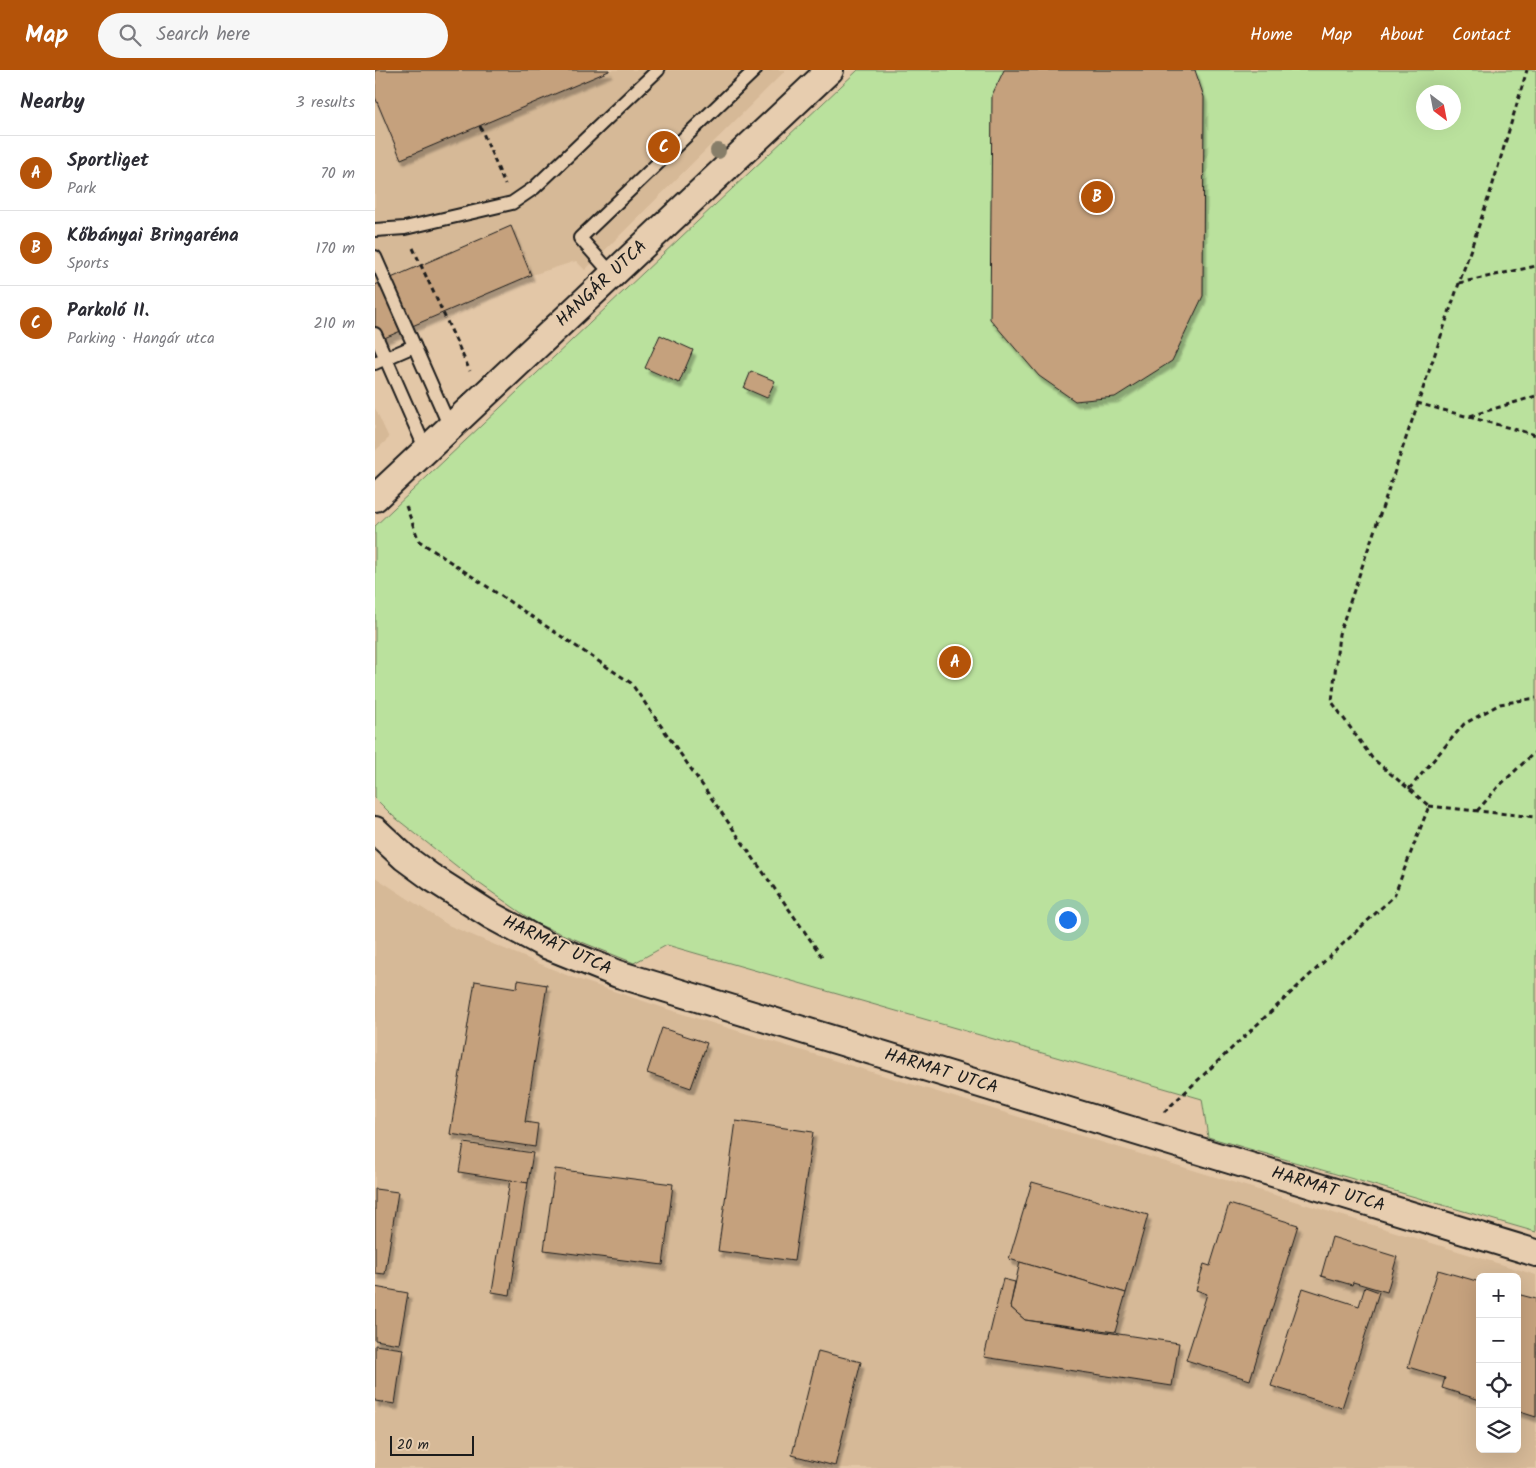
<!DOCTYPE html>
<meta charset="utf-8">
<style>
:root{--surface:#fff;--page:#f7f7f7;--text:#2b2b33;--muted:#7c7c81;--line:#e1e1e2;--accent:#b45309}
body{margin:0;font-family:Kalam,sans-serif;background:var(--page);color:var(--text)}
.controls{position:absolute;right:15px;bottom:15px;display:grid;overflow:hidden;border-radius:8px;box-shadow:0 5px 20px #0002}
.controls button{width:45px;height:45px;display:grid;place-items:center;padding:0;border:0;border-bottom:1px solid var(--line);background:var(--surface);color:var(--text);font:25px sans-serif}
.compass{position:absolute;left:1041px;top:15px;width:45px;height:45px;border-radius:50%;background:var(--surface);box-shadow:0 5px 20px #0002;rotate:148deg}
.scale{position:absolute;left:15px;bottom:12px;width:84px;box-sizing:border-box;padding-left:5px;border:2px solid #1c1c1c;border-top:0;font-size:14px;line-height:18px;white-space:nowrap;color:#1c1c1c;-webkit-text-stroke:4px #e7cdaf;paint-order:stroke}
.you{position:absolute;left:692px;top:849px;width:18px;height:18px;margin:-12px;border:4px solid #fff;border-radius:50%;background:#1a73e8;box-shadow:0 0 0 8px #1a73e833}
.badge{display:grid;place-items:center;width:32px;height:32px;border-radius:50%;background:var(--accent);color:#fff;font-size:16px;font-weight:700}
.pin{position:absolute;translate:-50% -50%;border:2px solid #fff;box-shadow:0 1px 5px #0006}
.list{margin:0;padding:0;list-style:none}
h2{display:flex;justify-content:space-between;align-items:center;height:65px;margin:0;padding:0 20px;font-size:21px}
h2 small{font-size:16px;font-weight:400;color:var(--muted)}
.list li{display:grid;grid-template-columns:32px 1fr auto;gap:15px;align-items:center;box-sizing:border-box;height:75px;padding:0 20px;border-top:1px solid var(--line)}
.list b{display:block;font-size:19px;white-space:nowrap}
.list p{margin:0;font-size:16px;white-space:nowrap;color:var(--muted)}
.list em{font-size:16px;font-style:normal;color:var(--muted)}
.icon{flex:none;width:28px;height:28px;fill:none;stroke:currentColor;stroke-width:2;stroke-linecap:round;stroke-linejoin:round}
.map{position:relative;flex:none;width:1161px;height:1398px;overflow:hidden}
header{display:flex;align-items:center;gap:30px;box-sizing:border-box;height:70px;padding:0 25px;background:var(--accent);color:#fff}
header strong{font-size:24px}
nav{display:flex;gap:28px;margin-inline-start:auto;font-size:18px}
.search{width:350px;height:45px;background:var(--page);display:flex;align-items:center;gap:12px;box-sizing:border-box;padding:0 18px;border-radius:28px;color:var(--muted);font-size:19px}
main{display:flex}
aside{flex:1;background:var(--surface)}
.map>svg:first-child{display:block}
.built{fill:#d6b997;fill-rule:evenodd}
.green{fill:#bae19d;stroke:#6b7e5c;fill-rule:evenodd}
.building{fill:#c5a17d;stroke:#1c1c1c;filter:url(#shadow)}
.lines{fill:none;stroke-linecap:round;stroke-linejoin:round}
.service-casing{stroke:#1c1c1c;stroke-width:16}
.minor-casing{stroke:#1c1c1c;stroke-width:30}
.path{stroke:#1c1c1c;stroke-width:3;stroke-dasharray:5 4;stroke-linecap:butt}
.service{stroke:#e7cdaf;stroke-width:12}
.minor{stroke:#e7cdaf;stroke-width:26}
.tree{fill:#877e69}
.labels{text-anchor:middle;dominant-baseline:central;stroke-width:4;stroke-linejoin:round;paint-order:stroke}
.street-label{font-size:18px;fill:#1c1c1c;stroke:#e7cdaf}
</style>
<header>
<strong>Map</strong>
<div class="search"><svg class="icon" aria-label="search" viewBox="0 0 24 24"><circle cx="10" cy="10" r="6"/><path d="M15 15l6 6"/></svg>Search here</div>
<nav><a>Home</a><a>Map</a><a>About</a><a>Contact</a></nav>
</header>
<main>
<aside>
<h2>Nearby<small>3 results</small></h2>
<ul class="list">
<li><span class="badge">A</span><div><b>Sportliget</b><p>Park</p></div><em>70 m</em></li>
<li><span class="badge">B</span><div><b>Kőbányai Bringaréna</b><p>Sports</p></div><em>170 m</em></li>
<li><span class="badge">C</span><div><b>Parkoló II.</b><p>Parking · Hangár utca</p></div><em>210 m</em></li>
</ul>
</aside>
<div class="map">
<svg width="1161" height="1398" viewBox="0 0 1161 1398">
<defs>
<filter id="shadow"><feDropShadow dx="3" dy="5.5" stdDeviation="1" flood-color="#0004"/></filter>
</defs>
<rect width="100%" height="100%" fill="#e3c7a7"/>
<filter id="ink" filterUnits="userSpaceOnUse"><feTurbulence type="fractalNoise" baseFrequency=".02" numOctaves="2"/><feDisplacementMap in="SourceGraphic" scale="10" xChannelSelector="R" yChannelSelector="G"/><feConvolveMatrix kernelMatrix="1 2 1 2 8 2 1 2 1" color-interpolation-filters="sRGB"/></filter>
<g filter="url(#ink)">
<g class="built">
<path d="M0 0H411L210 200 201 191 157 205 0 272Z"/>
<path d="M0 338 14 368 0 381Z"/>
<path d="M0 807 73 855 196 907 301 942 1161 1205V1398H0ZM1105 1207H1142V1379H1105Z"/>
</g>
<path class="green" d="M483 0H1161V1162L833 1067 827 1029 292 875 259 893 162 854 98 809 18 746 0 728V456ZM1048 22H1078V52H1048Z"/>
<g class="building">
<path d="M0 0H234V1L26 89 0 27Z"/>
<path d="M629 0H820L829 27 828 226 797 291 740 327 700 331 664 306 615 249 617 25Z"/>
<path d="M136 156 156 205 0 272V215Z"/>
<path d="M285 265 318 280 304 313 270 298Z"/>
<path d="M376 301 400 311 392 328 369 318Z"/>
<path d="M143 910 172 915 150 1052 163 1054 160 1077 75 1064 100 911 142 918Z"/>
<path d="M287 958 332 973 316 1018 272 1003Z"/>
<path d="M361 1051 438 1062 419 1191 343 1181Z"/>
<path d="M89 1073 158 1083 153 1113 84 1102Z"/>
<path d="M180 1099 298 1114 288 1195 169 1180Z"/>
<path d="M135 1110 153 1113 135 1225 117 1222Z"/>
<path d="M657 1112 773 1145 751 1223 634 1189Z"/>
<path d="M0 1119 23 1122 10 1204 0 1203Z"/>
<path d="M854 1134 923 1155 875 1310 811 1290 832 1224 821 1220 829 1194 835 1196Z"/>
<path d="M957 1167 1022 1187 1012 1222 978 1212 977 1215 946 1206Z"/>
<path d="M645 1192 751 1223 740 1262 650 1250 635 1237Z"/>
<path d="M1063 1200 1105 1212V1330L1067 1318 1070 1308 1033 1297Z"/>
<path d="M628 1209 640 1212 635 1237 650 1250 804 1273 797 1316 609 1287Z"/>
<path d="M0 1217 33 1223 24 1274 0 1270Z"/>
<path d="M990 1217 1004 1222 967 1338 896 1316 928 1218 984 1236Z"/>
<path d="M1142 1224 1161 1229V1347L1142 1341Z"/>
<path d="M0 1275 28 1279 20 1334 0 1331Z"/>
<path d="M443 1281 486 1292 460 1396 417 1385Z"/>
</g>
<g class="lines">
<defs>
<g id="service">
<path d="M0 160 30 158 137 133 159 118 283 0"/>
<path d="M0 187 75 357"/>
<path d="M237 204 205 168 380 0"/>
<path d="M0 264 51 380"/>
<path d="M0 293 39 276"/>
</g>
<g id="minor">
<path d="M0 428 455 0"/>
<path d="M0 760 30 788 56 807 117 846 171 875 243 904 1161 1183"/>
</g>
</defs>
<use href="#service" class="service-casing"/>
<use href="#minor" class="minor-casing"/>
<g class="path">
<path d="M105 56 130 115"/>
<path d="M38 178 95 301"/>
<path d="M1084 213 1161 196"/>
<path d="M1042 333 1161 365"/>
<path d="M1095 346 1161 326"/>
<path d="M31 436 44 471 256 613 448 888"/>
<path d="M1034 719 1089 654 1125 634 1161 628"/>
<path d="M1054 736 1161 747"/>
<path d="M1102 741 1123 717 1161 681"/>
<path d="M789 1042 1019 826 1054 736 997 688 957 632 964 564 1117 117 1152 0"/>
</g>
<use href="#service" class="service"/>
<use href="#minor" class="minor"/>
</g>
<circle class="tree" cx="343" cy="81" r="8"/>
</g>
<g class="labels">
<g class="street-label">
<text transform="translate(227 214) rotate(-43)">HANGÁR UTCA</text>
<text transform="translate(182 876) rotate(25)">HARMAT UTCA</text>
<text transform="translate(566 1002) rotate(17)">HARMAT UTCA</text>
<text transform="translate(953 1120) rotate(17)">HARMAT UTCA</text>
</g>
</g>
</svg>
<div class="controls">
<button>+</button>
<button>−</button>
<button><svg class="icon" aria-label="locate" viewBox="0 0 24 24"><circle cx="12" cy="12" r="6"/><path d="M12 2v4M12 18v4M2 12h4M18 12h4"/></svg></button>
<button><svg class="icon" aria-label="layers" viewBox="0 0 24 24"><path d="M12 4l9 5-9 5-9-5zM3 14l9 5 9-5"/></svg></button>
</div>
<svg class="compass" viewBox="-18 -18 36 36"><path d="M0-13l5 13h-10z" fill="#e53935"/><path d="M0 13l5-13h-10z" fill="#7c7c81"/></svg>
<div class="scale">20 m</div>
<div class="you"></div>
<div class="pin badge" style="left:580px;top:592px">A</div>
<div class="pin badge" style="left:722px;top:127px">B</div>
<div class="pin badge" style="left:289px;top:77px">C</div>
</div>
</main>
